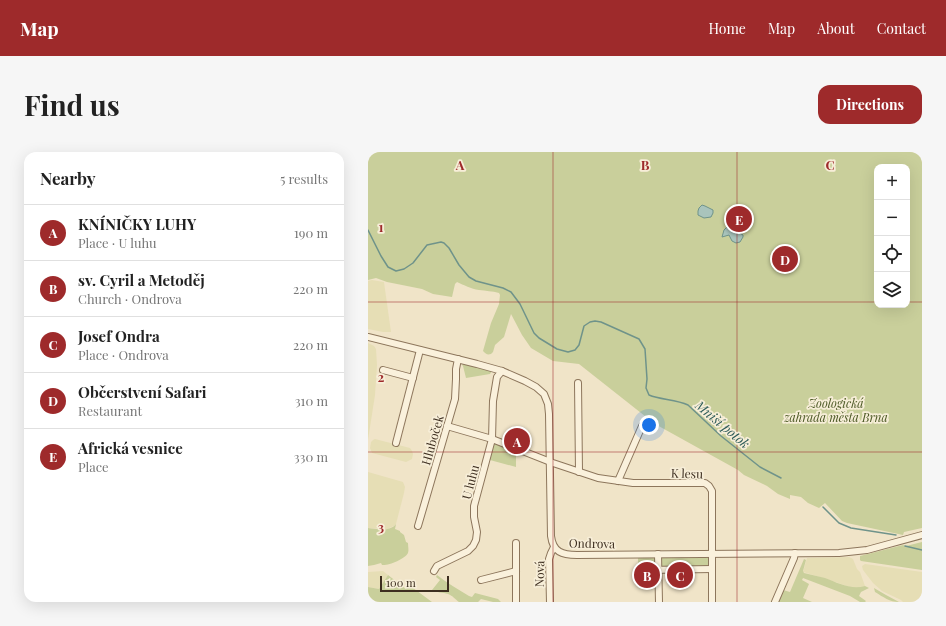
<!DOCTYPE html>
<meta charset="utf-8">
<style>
:root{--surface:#fff;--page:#f6f6f6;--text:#222;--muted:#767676;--line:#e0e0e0;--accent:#9e2a2b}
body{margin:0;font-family:"Playfair Display",serif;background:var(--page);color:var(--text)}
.controls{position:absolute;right:12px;top:12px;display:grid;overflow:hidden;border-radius:8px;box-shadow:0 4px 16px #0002}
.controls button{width:36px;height:36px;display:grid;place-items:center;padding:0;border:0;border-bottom:1px solid var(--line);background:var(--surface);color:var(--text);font:20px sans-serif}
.scale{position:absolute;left:12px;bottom:10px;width:69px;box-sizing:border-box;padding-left:4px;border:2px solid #3d2e20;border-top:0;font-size:11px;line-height:14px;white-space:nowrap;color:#3d2e20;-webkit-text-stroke:3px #f7eed8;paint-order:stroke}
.you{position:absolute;left:281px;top:273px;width:14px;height:14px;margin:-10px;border:3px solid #fff;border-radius:50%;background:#1a73e8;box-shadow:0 0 0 6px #1a73e833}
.badge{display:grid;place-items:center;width:26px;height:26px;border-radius:50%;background:var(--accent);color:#fff;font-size:13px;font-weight:700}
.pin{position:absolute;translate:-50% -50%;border:2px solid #fff;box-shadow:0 1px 4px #0006}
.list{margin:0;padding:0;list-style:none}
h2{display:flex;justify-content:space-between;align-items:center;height:52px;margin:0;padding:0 16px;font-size:17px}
h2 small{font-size:13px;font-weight:400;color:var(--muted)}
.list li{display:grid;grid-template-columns:26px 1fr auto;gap:12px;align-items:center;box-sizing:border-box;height:56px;padding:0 16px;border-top:1px solid var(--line)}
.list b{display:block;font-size:15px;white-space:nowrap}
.list p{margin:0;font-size:13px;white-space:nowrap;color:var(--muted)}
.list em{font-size:13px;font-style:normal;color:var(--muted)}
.icon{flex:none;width:22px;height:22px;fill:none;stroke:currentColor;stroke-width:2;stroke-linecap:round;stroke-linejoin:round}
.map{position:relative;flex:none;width:554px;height:450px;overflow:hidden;border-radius:12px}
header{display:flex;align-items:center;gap:24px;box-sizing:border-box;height:56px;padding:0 20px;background:var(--accent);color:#fff}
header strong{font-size:19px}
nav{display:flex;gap:22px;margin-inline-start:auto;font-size:14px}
.intro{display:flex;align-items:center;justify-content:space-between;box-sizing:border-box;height:96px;padding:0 24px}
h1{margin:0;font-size:28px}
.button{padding:10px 18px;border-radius:12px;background:var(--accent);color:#fff;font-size:14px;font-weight:700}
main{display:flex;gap:24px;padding:0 24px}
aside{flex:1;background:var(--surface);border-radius:12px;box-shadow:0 4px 16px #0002}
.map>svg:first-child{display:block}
.farmland{fill:#e6deb5}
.green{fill:#c9cf9b;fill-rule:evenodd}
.water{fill:#a9c4bc;stroke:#6f938a}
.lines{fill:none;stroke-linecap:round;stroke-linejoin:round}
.stream{stroke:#6f938a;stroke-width:1.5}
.minor-casing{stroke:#8d765c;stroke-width:8}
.minor{stroke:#faf1dc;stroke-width:6}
.grid{fill:none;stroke:#9e2a2b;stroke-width:1;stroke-opacity:0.55}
.labels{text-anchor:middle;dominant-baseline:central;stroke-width:3.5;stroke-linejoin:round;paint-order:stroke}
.park-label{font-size:12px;font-style:italic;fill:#4d5a26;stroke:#f7eed8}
.street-label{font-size:12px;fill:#3d2e20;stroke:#f7eed8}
.water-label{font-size:13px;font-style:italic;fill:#2f5d5a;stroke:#f7eed8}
.grid-label{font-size:13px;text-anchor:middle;font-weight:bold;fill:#9e2a2b;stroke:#f7eed8;stroke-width:3.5;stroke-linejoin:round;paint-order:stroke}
</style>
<header>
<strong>Map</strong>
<nav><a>Home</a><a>Map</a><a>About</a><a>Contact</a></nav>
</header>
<div class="intro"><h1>Find us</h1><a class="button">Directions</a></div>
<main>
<aside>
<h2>Nearby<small>5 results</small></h2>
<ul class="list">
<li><span class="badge">A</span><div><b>KNÍNIČKY LUHY</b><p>Place · U luhu</p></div><em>190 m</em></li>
<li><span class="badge">B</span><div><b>sv. Cyril a Metoděj</b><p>Church · Ondrova</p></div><em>220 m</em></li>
<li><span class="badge">C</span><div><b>Josef Ondra</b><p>Place · Ondrova</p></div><em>220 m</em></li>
<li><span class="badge">D</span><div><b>Občerstvení Safari</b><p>Restaurant</p></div><em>310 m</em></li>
<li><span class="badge">E</span><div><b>Africká vesnice</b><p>Place</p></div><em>330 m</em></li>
</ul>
</aside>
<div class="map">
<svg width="554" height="450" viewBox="0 0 554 450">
<rect width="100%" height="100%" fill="#f0e4c8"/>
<g class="farmland">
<path d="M4 128 16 130 23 180H15L0 177V129Z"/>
<path d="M0 191 6 194 8 197 9 213 7 243 0 288Z"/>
<path d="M7 287 42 296 44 299 45 302 44 307 38 310 4 301 2 296 3 290 5 288Z"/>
<path d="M0 320 35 330 37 335 36 341 28 372 26 374 19 377 0 376Z"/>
<path d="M481 405 485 407 489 417 492 420 497 434 491 436H485L455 426 435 420 439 406Z"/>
<path d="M497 412 554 420V450H535L533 448 514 439 505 431 495 418 494 414Z"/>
<path d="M15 419 20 423 11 437 0 435V420Z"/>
</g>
<g class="green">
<path d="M0 0H554V376L536 380 535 383 479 371 474 369 457 351 451 356 440 351 433 345 422 343V347L410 342 399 334 376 323 370 318 287 272 211 212 185 209 163 196 154 183 143 162 136 185 127 193 125 200 123 202C119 203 118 202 115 199L123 171 131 152 132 143 131 141C124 139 118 139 111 138 103 137 96 133 89 130L87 132 84 145 65 142 54 137 19 130 8 126 0 128ZM509 15H539V153H509Z"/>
<path d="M98 211 124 219 122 222 98 226 95 214 94 213Z"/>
<path d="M126 290 148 297V315L122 308Z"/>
<path d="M28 372 27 377 32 379V380L36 383 38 390 40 391C40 395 41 398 40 401 37 407 20 414 14 413L13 411 6 413 0 414V376C9 377 22 380 28 372Z"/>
<path d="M554 390V418L493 409 492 408V404L535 393 538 394Z"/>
<path d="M270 406H288V432L270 433Z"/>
<path d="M294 406H340V419L295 420 294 421Z"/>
<path d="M436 407 438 408 435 419 436 421C443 423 450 424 457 426 470 431 483 438 497 434L501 436 493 440 491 444 498 449 497 450H492L482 444 435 426 434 428 441 432 435 446 444 450H409L412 447 415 438 422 440Z"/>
<path d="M20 423 38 437 41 433 64 450H3L4 447 0 444V435L11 437Z"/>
<path d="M69 423C79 431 90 437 101 444L104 445 107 441 130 447 133 450H125L113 447 110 450H91C87 447 85 444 80 442 75 440 69 441 64 438L72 428 68 425Z"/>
<path d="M506 436 518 443 531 450C522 450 515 445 507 440Z"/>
</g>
<g class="water">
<path d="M334 53 337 54 345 58V61L343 65 336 66 330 63V59L331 56Z"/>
<path d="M362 72 370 80 375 83V85L372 90 368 91 364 89 361 83 354 85 356 78Z"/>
</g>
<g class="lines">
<g class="stream">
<path d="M0 78 13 104 20 115 28 119 36 117 45 111 59 93 73 90 76 91 81 96 91 113 101 125 108 129 135 136 143 140 152 152 166 181 171 186 189 197 200 200 207 198 211 193 216 174 222 170 227 169 233 170 271 187 277 197 279 227 278 236 281 243C293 248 308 247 320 253L353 284 392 315 413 326"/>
<path d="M455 355 471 371 483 376 528 383"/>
<path d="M537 394 554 398"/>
</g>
<defs>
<g id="minor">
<path d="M0 185 109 212 134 219 157 229 168 235 176 242 180 252 181 262 183 384C185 400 194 403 209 403L471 401 499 398 554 383"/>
<path d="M15 218 45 226"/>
<path d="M210 231 211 320"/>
<path d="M79 274 124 287 185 311 230 326 265 331H337L341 334 344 339V450"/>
<path d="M28 291 52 198"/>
<path d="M250 329 274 274"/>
<path d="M50 374 87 247 88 227V217L90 207"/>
<path d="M148 391V450"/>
<path d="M290 402 291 450"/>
<path d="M279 418 344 417"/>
<path d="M66 419 69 414 100 399 105 394 108 388 109 380 106 365V354L124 287 125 249 129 225 134 219"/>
<path d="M113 428 148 419"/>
<path d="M182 450 181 407 183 401 186 395"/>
<path d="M407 450 426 406 427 401"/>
</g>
</defs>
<use href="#minor" class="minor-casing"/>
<use href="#minor" class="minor"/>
</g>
<path class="grid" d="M185 0V450M369 0V450M0 150H509M539 150H554M0 300H554"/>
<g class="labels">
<g class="park-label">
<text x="468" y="251">Zoologická<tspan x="468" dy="14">zahrada města Brna</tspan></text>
</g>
<g class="street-label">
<text transform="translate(64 288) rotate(-74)">Hluboček</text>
<text transform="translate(319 321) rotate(2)">K lesu</text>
<text transform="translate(102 330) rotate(-75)">U luhu</text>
<text transform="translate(224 391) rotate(1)">Ondrova</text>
<text transform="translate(171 422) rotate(-89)">Nová</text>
</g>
<g class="water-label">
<text transform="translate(355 272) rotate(40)">Mniší potok</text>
</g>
</g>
<g class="grid-label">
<text x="92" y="18">A</text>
<text x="277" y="18">B</text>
<text x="462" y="18">C</text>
<text x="13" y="80">1</text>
<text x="13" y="230">2</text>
<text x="13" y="380">3</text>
</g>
</svg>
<div class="controls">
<button>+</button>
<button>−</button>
<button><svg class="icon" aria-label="locate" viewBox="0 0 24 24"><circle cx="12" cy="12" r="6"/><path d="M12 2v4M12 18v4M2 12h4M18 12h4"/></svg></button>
<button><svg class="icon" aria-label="layers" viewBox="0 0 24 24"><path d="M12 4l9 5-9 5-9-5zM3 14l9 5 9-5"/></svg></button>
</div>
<div class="scale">100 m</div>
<div class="you"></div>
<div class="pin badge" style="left:149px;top:289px">A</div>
<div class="pin badge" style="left:279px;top:423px">B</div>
<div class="pin badge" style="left:312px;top:423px">C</div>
<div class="pin badge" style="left:417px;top:107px">D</div>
<div class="pin badge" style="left:371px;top:67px">E</div>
</div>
</main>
